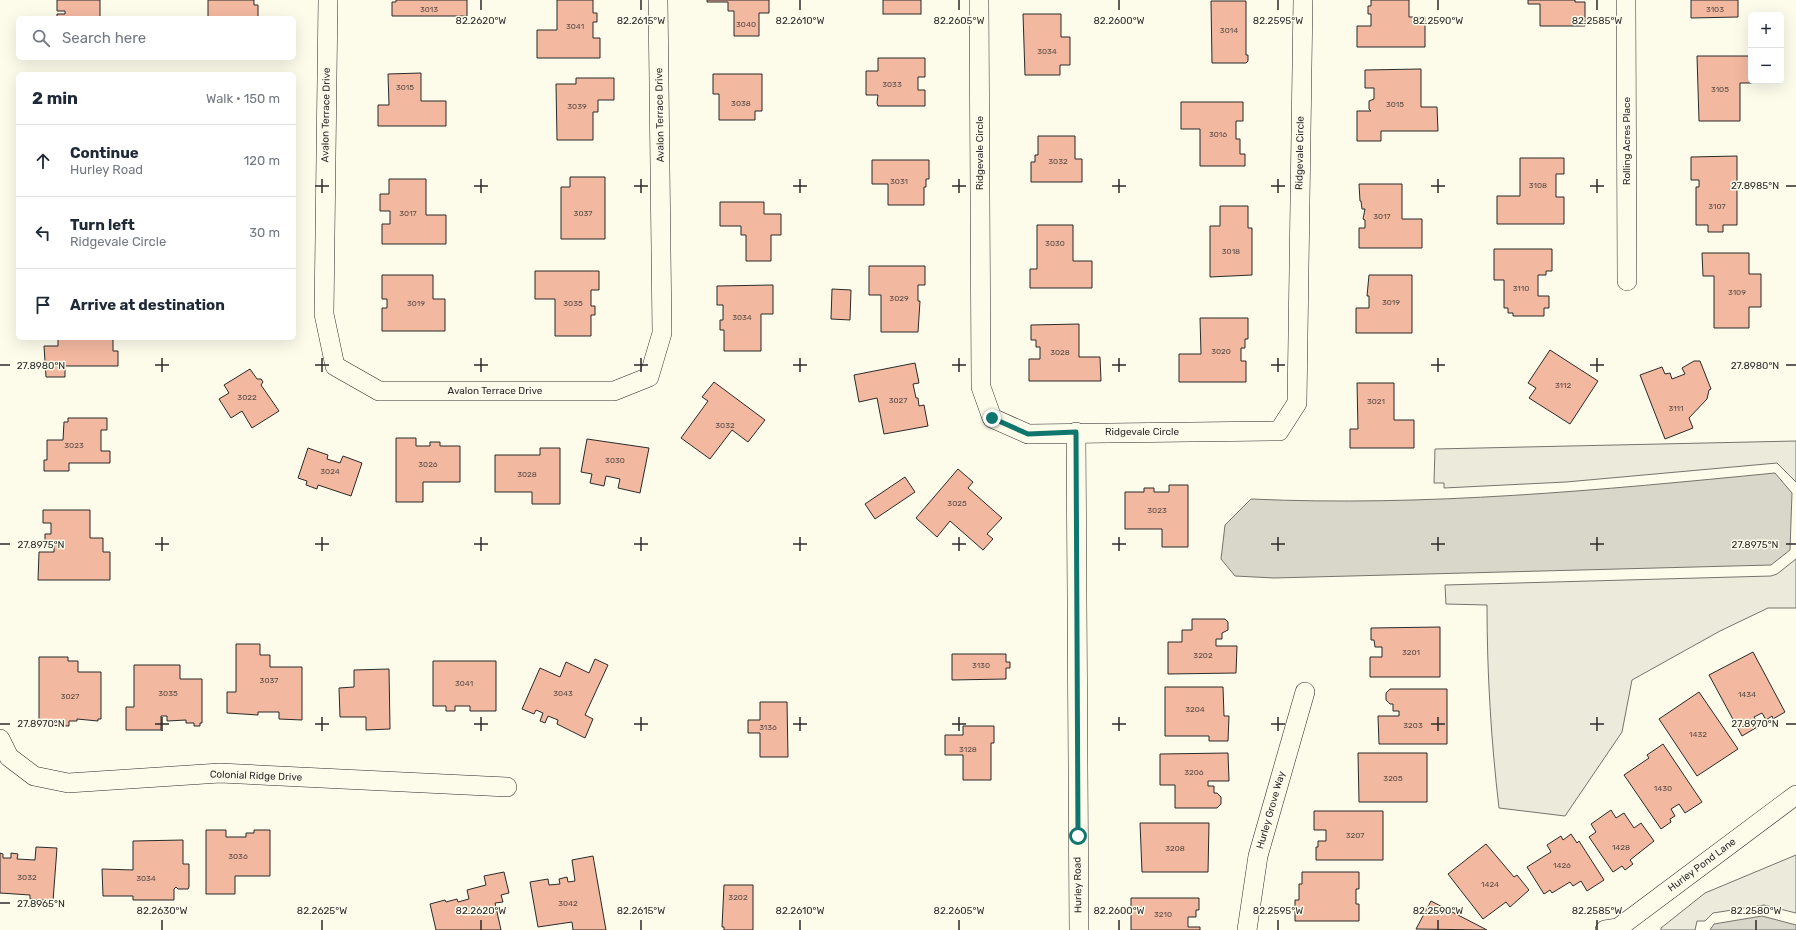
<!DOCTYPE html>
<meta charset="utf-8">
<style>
:root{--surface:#fff;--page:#f2f2f3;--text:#1f2937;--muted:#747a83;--line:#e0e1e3}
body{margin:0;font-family:Rubik,sans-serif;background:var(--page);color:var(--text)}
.controls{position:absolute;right:12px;top:12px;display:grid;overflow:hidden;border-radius:6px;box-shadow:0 4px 16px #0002}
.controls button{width:36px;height:36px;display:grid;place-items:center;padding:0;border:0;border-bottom:1px solid var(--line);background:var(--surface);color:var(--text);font:20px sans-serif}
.stop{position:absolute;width:12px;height:12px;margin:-9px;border:3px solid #0f766e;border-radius:50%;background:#fff}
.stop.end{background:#0f766e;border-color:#fff;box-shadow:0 1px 4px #0008}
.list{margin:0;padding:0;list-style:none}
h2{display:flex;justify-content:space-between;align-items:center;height:52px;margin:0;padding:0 16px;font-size:17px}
h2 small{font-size:13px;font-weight:400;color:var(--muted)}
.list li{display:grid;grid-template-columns:26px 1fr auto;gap:12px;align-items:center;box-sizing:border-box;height:72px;padding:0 16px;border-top:1px solid var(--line)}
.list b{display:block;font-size:15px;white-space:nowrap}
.list p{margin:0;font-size:13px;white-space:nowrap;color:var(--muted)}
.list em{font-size:13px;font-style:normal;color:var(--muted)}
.icon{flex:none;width:22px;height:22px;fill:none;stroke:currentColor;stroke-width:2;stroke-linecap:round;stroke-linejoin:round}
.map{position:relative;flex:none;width:1796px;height:930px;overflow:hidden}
.search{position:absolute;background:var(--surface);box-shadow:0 4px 16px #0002;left:16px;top:16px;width:280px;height:44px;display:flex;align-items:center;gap:10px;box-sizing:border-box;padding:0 14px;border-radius:6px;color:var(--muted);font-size:15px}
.panel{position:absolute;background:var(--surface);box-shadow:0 4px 16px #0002;left:16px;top:72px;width:280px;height:268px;border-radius:6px}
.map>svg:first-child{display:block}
.green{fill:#ecebdb;stroke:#74746e}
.water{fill:#d8d7c9;stroke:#74746e}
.building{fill:#f2b8a0;stroke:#2b2b2b}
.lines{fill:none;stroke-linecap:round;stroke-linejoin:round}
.street-casing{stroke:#2b2b2b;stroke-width:20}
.street{stroke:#fdfbea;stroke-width:19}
.route{stroke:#0f766e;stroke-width:5}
.ticks{fill:none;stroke:#2b2b2b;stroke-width:1.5}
.labels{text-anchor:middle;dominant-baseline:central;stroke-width:3;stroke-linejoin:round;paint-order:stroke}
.number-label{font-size:8px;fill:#5d4e48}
.street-label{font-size:10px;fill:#2b2b2b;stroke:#fdfbea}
.ticks-label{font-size:10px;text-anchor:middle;fill:#2b2b2b;stroke:#fdfbea;stroke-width:3;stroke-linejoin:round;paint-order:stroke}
</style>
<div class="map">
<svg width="1796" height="930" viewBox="0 0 1796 930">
<rect width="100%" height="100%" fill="#fdfbea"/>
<g class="green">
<path d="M1796 441V482L1777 463 1566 482 1444 488V483H1434L1435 449Z"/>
<path d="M1796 559V608H1768L1720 631 1632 680 1622 732 1565 816 1499 808C1491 740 1487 673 1487 605L1446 604 1445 585 1771 576 1777 574Z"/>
<path d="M1796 855V913L1764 905 1713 913 1705 921H1697L1695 930H1661V928L1705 893Z"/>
</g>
<g class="water">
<path d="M1775 473 1792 493 1790 550 1771 565 1274 578 1235 576 1221 559 1225 525 1251 499C1426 507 1601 490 1775 473Z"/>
<path d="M1762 916 1796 925V930H1710L1714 924Z"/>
</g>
<g class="building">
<path d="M57 0H100V18H57V14H65V11H57Z"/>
<path d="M208 0H254V5H258V18H208Z"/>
<path d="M396 0H467V16H392V2H396Z"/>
<path d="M557 0H593V13H597V22H593V38H600V58H537V30H557Z"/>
<path d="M707 0H769V13H759V36H734V11H728V2H707Z"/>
<rect x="883" y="0" width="38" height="14"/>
<path d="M1371 0H1409V17H1425V47H1357V26H1371V14H1368V6H1371Z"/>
<path d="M1528 0H1575V2H1585V26H1540V4H1528Z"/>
<path d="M1691 0H1738V17L1691 18Z"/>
<path d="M1211 1H1246V55H1248V61L1246 63H1212Z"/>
<path d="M1023 14H1061V37H1070V65H1060V75H1025Z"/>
<path d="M1697 56H1751V81H1765V83H1740V121H1699Z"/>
<path d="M878 58H925V77H918V90H925V106H878L877 103 878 95H866V71H878Z"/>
<path d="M1421 69V107H1437L1438 131H1381V141H1357V111H1371L1369 109V101L1374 99V88H1365V70Z"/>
<path d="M421 73V101H446V126H378V105H389L388 74Z"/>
<path d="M713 74H762V111H755V120H719V94H713Z"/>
<path d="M576 78H614V100H598V112H593V140H557L556 84H576Z"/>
<path d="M1181 102H1243V121H1236V139H1240V154H1245V166H1200V129H1181Z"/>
<path d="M1038 136H1075V159H1082V182H1031V162H1035V155H1038Z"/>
<path d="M1737 156V225H1723V232H1708V225H1696V187H1699V180H1691V157Z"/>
<path d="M1520 158H1564V174H1556V197H1564V224H1497V196H1520Z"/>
<path d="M872 160H929V179H926V187H924V205H888V184H872Z"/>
<path d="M570 177H605V239H561V187H570Z"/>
<path d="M389 179H426V215H446V244H382V224H390V211H380V194H389Z"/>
<path d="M1359 184H1402V219H1422V248H1359V228H1365V220L1363 219 1365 209H1362L1361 201H1360Z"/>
<path d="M720 202H764V214H781V235H771V261H746V235H741V226H720Z"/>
<path d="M1220 206H1248V228H1252V275L1210 277V226H1220Z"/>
<path d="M1037 225H1073V261H1092V288H1030V269H1037Z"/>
<path d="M1494 249H1552V271H1546V275H1538V296H1549V308H1544V316H1513V313H1508V308H1504V280H1494Z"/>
<path d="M1702 253H1749V274H1761V307H1749V328H1714V276H1703Z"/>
<path d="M869 266H925V285H918V301H920L918 332H881V295H869Z"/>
<path d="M535 271H599V290H591V306H595V315H591V336H555V299H535Z"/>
<path d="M382 275H433V299H445V331H382V308H387V299H382Z"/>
<path d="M1369 275H1412V333H1356V308H1369V296H1367Z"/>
<path d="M773 285V314H761V351H724V330H720V320H723V305H717V286Z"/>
<path d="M832 289 851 290 850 320 831 319Z"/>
<path d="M1200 318H1248V339H1245V348H1241V361H1246V382H1179V354H1201Z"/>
<path d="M1079 324V357H1100L1101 381H1029V359H1040V347H1036V340H1031V325Z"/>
<path d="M58 338H113V351H118V366H65V377H46L44 346H58Z"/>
<path d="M1550 350 1598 381 1570 424 1529 398 1536 388 1528 383Z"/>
<path d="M1694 361H1700L1711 389 1709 390 1707 399 1689 418 1693 428 1665 439 1640 375 1662 367 1665 374 1670 373 1672 379 1685 374 1682 368Z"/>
<path d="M915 363 919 383 913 384 916 398H918L919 406 924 405 928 426 884 434 877 398 859 402 854 375Z"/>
<path d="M250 369 257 379H261L263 382 261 385 279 411 252 428 242 411 231 418 219 399 229 393 224 385Z"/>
<path d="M714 382 765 420 748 442 732 430 710 459 681 438 708 401 702 397Z"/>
<path d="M1357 383H1394V420H1414V448H1350V429H1358Z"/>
<path d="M68 418H107V430H101V451H110V463H69V471H44V460H47V440H63L64 422H68Z"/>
<path d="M396 438H416V446H430V442H440V446H460V482H423V502H396Z"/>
<path d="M587 439 649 448 640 493 618 488 620 479 606 476 604 486 590 483 592 474 581 472Z"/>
<path d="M308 448 328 455 327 459 340 463 343 456 362 463 351 496 318 485 317 489 306 485 307 481 298 478Z"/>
<path d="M540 448H560V504H532V492H495V455H540Z"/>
<path d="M958 469 973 482 968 488 1002 518 987 534 993 539 983 550 950 521 937 537 916 518Z"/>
<path d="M905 477 915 492 875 519 865 504Z"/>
<path d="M1169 485H1188V547H1162V529H1125V492H1144V488H1154V492H1169Z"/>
<path d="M43 510H90V538H103V552H110V580H38L39 552H54V541H45V534H51V523H43Z"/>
<path d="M1192 619H1225L1228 622V630L1222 633V639H1216V646H1237L1236 673 1168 674V642H1182V630H1192Z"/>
<path d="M1440 627V677H1370V657H1382V647H1375L1374 640H1371V628Z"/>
<path d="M236 644H260V655H270V667H302V720L279 719V712H258V715L227 713V692H236Z"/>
<path d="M1753 652 1785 712 1773 719 1772 716 1766 720 1762 713 1754 717 1759 726 1742 736 1709 675Z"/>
<path d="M952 654H1006V662H1010V668H1006V679L952 680Z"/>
<path d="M39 657H68V661H78V672H101V719H98V721L77 719V721H69V726L39 725Z"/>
<path d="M595 659 608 665 585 715 593 719 585 738 557 724 558 720 548 716 545 723 540 721 543 713 536 710 534 714 522 709 540 668 560 677 566 662 589 673Z"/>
<path d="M433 661H496V711H470V706H455V711H446V706H433Z"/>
<path d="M134 665H180V679H202V723H200V726H194V723H186V720L167 721V716H161V730H126V707H134Z"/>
<path d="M389 669 390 729 366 730V717H340L339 688 354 687V670Z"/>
<path d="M1165 687H1223L1224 716H1229L1228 741H1209V736H1165Z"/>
<path d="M1390 689H1447V744H1379L1378 716H1399V711H1393V704H1390L1386 700V693Z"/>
<path d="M1699 692 1738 749 1697 776 1659 719Z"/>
<path d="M760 702H787L788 757H760V733H748V720H760Z"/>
<path d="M963 726H994V743H991V780H963V755H945V735H963Z"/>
<path d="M1663 744 1702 802 1685 813 1679 804 1671 809 1675 816 1670 819 1671 822 1661 829 1624 775 1649 758 1647 755Z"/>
<path d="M1228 753 1229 781H1208V786H1214V793H1217L1221 797V804L1217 808H1175V785H1160V754Z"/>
<path d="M1358 753H1427V802H1359Z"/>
<path d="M1611 810 1616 818 1624 813 1634 828 1641 823 1654 841 1630 860 1633 864 1625 870 1622 866 1613 872 1589 837 1596 832 1591 824Z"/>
<path d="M1314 811H1383V860H1316V847H1318V841H1326V830H1314Z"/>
<path d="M1140 823H1209L1208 872H1142Z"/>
<path d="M206 830H226V837H246V833H254V830H270V876H235V894H206Z"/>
<path d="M1571 834 1577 843 1579 841 1604 880 1587 891 1581 881 1573 886 1570 882 1552 893 1550 890 1544 894 1527 867 1551 852 1547 845 1561 836 1563 840Z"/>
<path d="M183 840V864H189V887L188 889H178L176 887 174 889V900H133V896H103L102 869 133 870V841Z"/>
<path d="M1486 844 1514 877 1517 875 1529 890 1510 907 1506 902 1483 919 1448 874Z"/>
<path d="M36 847 57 848 53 901 30 899V895L0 893V853L3 854V858H11V853L18 854 17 859 35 860Z"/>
<path d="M593 856 606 930H573L572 922 538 927 530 882 548 879 549 885 560 884 559 879 567 877 568 882 575 881 572 860Z"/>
<path d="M504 872 509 893 501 895 503 902 495 903 501 930H436L430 904 445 900 446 902 457 899 458 902 469 899 467 890 486 885 484 876Z"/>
<path d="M1302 872H1359V889H1356V904H1359V921H1295V900H1299V884H1302Z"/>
<path d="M724 885H753V930H724V927H722Z"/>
<path d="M1131 898H1199V910H1196V917H1188V927H1200V930H1131Z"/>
<path d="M1431 901 1487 930 1416 929Z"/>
</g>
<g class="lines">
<defs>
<g id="street">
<path d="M328 0 324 314 335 366 379 391H614L649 377 662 333 658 0"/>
<path d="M979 0 981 387 992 418 1028 434 1279 431 1297 403 1303 0"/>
<path d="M1626 0 1627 281"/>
<path d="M1076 432 1079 930"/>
<path d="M0 739 9 757 34 776 68 783 220 773 507 787"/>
<path d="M1247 930 1258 856 1305 692"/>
<path d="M1605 930 1618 928 1796 795"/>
</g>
</defs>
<use href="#street" class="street-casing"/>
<use href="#street" class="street"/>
</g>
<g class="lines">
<path class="route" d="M992 418 1028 434 1076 432 1078 836"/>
</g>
<path class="ticks" d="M481 0V10M641 0V10M800 0V10M959 0V10M1119 0V10M1278 0V10M1438 0V10M1597 0V10M322 179V193M481 179V193M641 179V193M800 179V193M959 179V193M1119 179V193M1278 179V193M1438 179V193M1597 179V193M315 186H329M474 186H488M634 186H648M793 186H807M952 186H966M1112 186H1126M1271 186H1285M1431 186H1445M1590 186H1604M1786 186H1796M162 358V372M322 358V372M481 358V372M641 358V372M800 358V372M959 358V372M1119 358V372M1278 358V372M1438 358V372M1597 358V372M0 365H10M155 365H169M315 365H329M474 365H488M634 365H648M793 365H807M952 365H966M1112 365H1126M1271 365H1285M1431 365H1445M1590 365H1604M1786 365H1796M162 537V551M322 537V551M481 537V551M641 537V551M800 537V551M959 537V551M1119 537V551M1278 537V551M1438 537V551M1597 537V551M0 544H10M155 544H169M315 544H329M474 544H488M634 544H648M793 544H807M952 544H966M1112 544H1126M1271 544H1285M1431 544H1445M1590 544H1604M1786 544H1796M162 717V731M322 717V731M481 717V731M641 717V731M800 717V731M959 717V731M1119 717V731M1278 717V731M1438 717V731M1597 717V731M0 724H10M155 724H169M315 724H329M474 724H488M634 724H648M793 724H807M952 724H966M1112 724H1126M1271 724H1285M1431 724H1445M1590 724H1604M1786 724H1796M0 903H10M162 920V930M322 920V930M481 920V930M641 920V930M800 920V930M959 920V930M1119 920V930M1278 920V930M1438 920V930M1597 920V930M1756 920V930"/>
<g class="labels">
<g class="number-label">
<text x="429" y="9">3013</text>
<text x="1715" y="9">3103</text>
<text x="746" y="24">3040</text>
<text x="575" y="26">3041</text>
<text x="1229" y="30">3014</text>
<text x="1047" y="51">3034</text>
<text x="892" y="84">3033</text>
<text x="405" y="87">3015</text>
<text x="1720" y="89">3105</text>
<text x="741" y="103">3038</text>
<text x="1395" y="104">3015</text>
<text x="577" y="106">3039</text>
<text x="1218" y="134">3016</text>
<text x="1058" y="161">3032</text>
<text x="899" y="181">3031</text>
<text x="1538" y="185">3108</text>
<text x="1717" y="206">3107</text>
<text x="408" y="213">3017</text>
<text x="583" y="213">3037</text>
<text x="1382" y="216">3017</text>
<text x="1055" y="243">3030</text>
<text x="1231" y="251">3018</text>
<text x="1521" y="288">3110</text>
<text x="1737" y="292">3109</text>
<text x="899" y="298">3029</text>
<text x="1391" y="302">3019</text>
<text x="416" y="303">3019</text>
<text x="573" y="303">3035</text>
<text x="742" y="317">3034</text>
<text x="1221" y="351">3020</text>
<text x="1060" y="352">3028</text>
<text x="1563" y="385">3112</text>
<text x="247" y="397">3022</text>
<text x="898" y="400">3027</text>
<text x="1376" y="401">3021</text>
<text x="1676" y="408">3111</text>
<text x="725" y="425">3032</text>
<text x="74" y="445">3023</text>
<text x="615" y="460">3030</text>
<text x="428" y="464">3026</text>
<text x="330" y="471">3024</text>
<text x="527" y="474">3028</text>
<text x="957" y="503">3025</text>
<text x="1157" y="510">3023</text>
<text x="1411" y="652">3201</text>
<text x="1203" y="655">3202</text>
<text x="981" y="665">3130</text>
<text x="269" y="680">3037</text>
<text x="464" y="683">3041</text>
<text x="168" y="693">3035</text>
<text x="563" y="693">3043</text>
<text x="1747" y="694">1434</text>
<text x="70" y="696">3027</text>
<text x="1195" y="709">3204</text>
<text x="1413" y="725">3203</text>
<text x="768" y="727">3136</text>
<text x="1698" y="734">1432</text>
<text x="968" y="749">3128</text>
<text x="1194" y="772">3206</text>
<text x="1393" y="778">3205</text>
<text x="1663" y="788">1430</text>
<text x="1355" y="835">3207</text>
<text x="1621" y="847">1428</text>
<text x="1175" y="848">3208</text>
<text x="238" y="856">3036</text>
<text x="1562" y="865">1426</text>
<text x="27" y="877">3032</text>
<text x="146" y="878">3034</text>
<text x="1490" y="884">1424</text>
<text x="738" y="897">3202</text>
<text x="568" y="903">3042</text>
<text x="1163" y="914">3210</text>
</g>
<g class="street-label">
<text transform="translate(326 115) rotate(-89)">Avalon Terrace Drive</text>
<text transform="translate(660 115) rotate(-91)">Avalon Terrace Drive</text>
<text transform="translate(1627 141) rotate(-90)">Rolling Acres Place</text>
<text transform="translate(980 153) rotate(-90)">Ridgevale Circle</text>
<text transform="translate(1300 153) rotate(-89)">Ridgevale Circle</text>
<text x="495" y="391">Avalon Terrace Drive</text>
<text x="1142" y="432">Ridgevale Circle</text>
<text transform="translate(256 776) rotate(2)">Colonial Ridge Drive</text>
<text transform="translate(1271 810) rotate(-74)">Hurley Grove Way</text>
<text transform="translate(1702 865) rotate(-37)">Hurley Pond Lane</text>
<text transform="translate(1078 885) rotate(-91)">Hurley Road</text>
</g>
</g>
<g class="ticks-label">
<text x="481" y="24">82.2620°W</text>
<text x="641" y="24">82.2615°W</text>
<text x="800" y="24">82.2610°W</text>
<text x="959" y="24">82.2605°W</text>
<text x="1119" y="24">82.2600°W</text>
<text x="1278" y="24">82.2595°W</text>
<text x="1438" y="24">82.2590°W</text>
<text x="1597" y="24">82.2585°W</text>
<text x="1755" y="189">27.8985°N</text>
<text x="41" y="369">27.8980°N</text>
<text x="1755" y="369">27.8980°N</text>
<text x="41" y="548">27.8975°N</text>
<text x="1755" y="548">27.8975°N</text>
<text x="41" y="727">27.8970°N</text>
<text x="1755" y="727">27.8970°N</text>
<text x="41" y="907">27.8965°N</text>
<text x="162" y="914">82.2630°W</text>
<text x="322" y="914">82.2625°W</text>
<text x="481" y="914">82.2620°W</text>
<text x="641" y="914">82.2615°W</text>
<text x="800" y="914">82.2610°W</text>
<text x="959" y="914">82.2605°W</text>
<text x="1119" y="914">82.2600°W</text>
<text x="1278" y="914">82.2595°W</text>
<text x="1438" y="914">82.2590°W</text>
<text x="1597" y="914">82.2585°W</text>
<text x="1756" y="914">82.2580°W</text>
</g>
</svg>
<div class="controls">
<button>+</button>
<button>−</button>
</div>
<div class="stop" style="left:1078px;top:836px"></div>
<div class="stop end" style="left:992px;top:418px"></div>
<div class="search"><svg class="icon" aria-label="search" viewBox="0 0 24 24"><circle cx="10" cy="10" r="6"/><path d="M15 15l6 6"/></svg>Search here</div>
<section class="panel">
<h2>2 min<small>Walk · 150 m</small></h2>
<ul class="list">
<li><svg class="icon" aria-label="ahead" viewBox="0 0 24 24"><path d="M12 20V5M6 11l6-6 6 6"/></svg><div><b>Continue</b><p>Hurley Road</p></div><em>120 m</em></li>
<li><svg class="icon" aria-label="left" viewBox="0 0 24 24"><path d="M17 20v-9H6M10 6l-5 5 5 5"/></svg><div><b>Turn left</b><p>Ridgevale Circle</p></div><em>30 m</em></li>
<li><svg class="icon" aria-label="arrive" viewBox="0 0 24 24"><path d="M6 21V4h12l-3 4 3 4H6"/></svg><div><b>Arrive at destination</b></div></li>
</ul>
</section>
</div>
